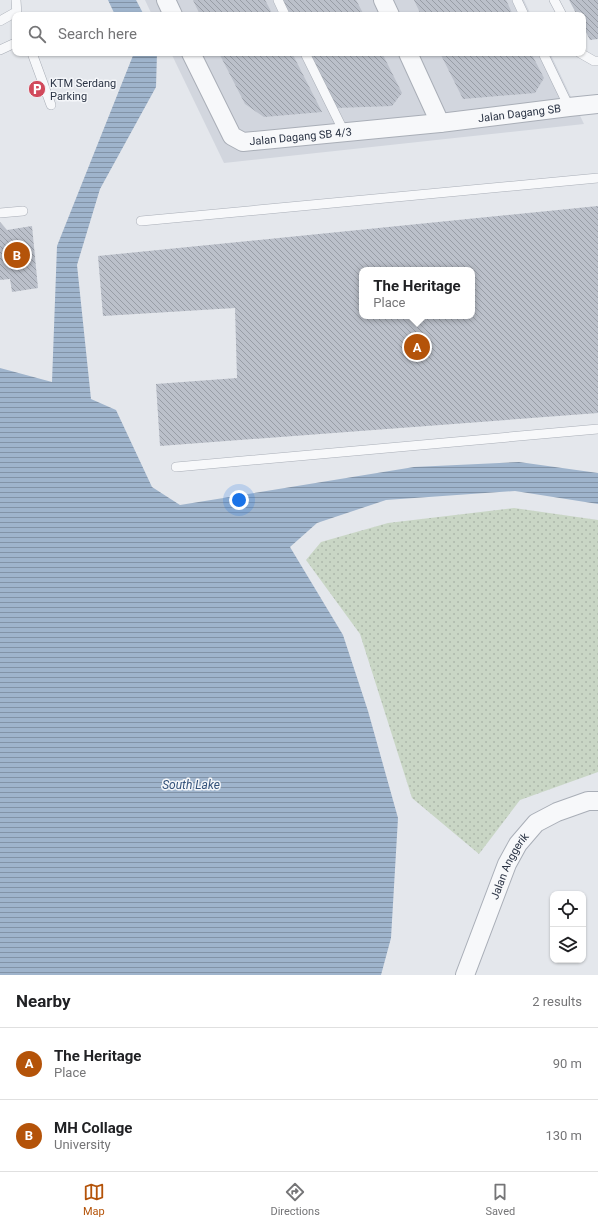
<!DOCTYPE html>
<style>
:root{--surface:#fff;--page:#f2f2f2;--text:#202124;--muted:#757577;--line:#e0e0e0;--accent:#b45309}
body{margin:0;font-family:Roboto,sans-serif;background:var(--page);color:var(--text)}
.controls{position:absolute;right:12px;bottom:12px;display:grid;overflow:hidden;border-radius:8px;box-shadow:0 1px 3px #0004}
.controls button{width:36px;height:36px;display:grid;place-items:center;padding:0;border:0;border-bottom:1px solid var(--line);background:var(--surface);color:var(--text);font:20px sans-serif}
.you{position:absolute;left:239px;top:500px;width:14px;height:14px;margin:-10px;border:3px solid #fff;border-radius:50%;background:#1a73e8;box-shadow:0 0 0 6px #1a73e833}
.badge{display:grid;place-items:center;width:26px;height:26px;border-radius:50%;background:var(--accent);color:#fff;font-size:13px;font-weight:700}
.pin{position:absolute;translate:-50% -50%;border:2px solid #fff;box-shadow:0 1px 4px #0006}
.popup{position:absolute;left:359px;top:267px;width:116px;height:52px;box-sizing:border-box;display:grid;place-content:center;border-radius:8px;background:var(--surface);filter:drop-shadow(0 1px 3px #0005);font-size:13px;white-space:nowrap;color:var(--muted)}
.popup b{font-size:15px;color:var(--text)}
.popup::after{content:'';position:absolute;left:50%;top:100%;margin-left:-8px;border:8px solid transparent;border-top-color:var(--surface)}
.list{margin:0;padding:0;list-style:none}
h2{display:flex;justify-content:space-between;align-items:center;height:52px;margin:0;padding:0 16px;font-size:17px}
h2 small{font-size:13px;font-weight:400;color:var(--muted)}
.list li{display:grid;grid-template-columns:26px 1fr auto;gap:12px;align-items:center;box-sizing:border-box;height:72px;padding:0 16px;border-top:1px solid var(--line)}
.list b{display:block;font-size:15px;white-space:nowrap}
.list p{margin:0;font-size:13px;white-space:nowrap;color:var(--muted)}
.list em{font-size:13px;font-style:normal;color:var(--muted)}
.icon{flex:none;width:22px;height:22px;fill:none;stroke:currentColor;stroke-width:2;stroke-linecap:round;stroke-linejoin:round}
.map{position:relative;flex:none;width:598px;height:975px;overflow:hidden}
.search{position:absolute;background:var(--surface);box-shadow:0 1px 3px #0004;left:12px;right:12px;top:12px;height:44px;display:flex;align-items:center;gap:10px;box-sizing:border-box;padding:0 14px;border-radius:8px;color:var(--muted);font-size:15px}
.sheet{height:196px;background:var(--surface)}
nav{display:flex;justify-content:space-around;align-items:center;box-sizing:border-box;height:56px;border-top:1px solid var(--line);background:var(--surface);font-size:11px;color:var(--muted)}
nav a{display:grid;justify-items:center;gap:2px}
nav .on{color:var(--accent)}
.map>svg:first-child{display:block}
.built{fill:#d2d6de}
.grass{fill:url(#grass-dots)}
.water{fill:url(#water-rules)}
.building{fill:url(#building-back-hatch);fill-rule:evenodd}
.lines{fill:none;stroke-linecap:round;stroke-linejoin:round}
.lane-casing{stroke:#a9aeb7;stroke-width:10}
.street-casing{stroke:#a9aeb7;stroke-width:20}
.lane{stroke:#f7f8fa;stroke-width:9}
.street{stroke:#f7f8fa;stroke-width:18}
.labels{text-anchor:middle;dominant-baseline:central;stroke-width:3;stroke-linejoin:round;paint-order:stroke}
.poi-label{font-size:11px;fill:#2b3445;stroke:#f4f6f9;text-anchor:start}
.street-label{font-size:11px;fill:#2b3445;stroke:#f4f6f9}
.water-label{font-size:12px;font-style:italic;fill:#34527a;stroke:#f4f6f9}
</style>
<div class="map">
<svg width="598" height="975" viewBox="0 0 598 975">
<defs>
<pattern id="grass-dots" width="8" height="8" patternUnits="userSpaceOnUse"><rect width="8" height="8" fill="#c9d6c5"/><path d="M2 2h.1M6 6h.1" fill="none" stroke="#adb8ab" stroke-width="1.8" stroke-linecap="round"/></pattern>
<pattern id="water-rules" width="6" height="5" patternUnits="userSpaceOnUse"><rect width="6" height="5" fill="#9fb4cc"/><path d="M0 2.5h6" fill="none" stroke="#8293a7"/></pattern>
<pattern id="building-back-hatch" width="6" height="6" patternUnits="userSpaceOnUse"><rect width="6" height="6" fill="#bbc0ca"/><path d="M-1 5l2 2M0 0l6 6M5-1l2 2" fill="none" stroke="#989da6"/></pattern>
</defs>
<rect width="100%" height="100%" fill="#e4e7ec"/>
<g class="built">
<path d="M145 0H524L531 15H152Z"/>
<path d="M171 53H550L584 124 224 163Z"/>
</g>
<path class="grass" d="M514 508 598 520V772L520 800 479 854 412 798 360 634 306 560 321 542 388 523Z"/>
<g class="water">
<path d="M108 0H136L144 15H115Z"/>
<path d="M134 53H157L156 87 100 189 77 265 91 399 116 410 152 487 180 505 414 467 519 462 598 473V504L515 491 386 500 317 523 290 547 343 635 368 711 398 818 391 938 381 975H0V368L52 382 57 246Z"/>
</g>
<g class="building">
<path d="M193 0H265L273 15H200Z"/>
<path d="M283 0H356L364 15H290Z"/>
<path d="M414 0H506L513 15H421Z"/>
<path d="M569 0H598V39L590 40 583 26V15H577Z"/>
<path d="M219 53H292L322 112 264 117 245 104Z"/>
<path d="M309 53H382L402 93 392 106 336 108Z"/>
<path d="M440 53H531L544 78 535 93 463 99Z"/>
<path d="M598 206V413L160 446 156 384 237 378 235 308 103 316 98 256ZM362 270H472V316H362Z"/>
<path d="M0 222 7 230 32 226 38 288 12 292 10 279 0 280Z"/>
</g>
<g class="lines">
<defs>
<g id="lane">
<path d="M16 0 17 15"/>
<path d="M278 0 285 15"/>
<path d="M517 0 524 15"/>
<path d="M554 0 562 15"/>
<path d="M0 21 16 12"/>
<path d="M0 50 15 43"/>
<path d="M32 53 51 105"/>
<path d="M305 53 345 134"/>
<path d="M543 53 569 107"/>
<path d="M580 53 594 61H598"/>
<path d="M0 213 23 211"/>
<path d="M141 221 598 178"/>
<path d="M176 467 598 429"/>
</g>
<g id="street">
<path d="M166 0 173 15"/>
<path d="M383 0 390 15"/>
<path id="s1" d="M191 53 232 136 243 142 440 123 569 107 598 104"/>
<path d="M408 53 440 123"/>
<path id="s2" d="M465 975 507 864 518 844 536 823 557 812 588 801H598"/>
</g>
</defs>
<use href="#lane" class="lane-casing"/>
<use href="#street" class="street-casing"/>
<use href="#lane" class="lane"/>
<use href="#street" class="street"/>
</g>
<defs>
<symbol id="parking-disc" viewBox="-11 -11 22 22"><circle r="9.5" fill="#d1495b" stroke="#f4f6f9"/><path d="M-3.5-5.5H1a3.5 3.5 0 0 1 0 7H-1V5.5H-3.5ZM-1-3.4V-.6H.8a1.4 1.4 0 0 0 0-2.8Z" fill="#fff"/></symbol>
</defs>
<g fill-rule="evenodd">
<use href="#parking-disc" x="27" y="79" width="20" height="20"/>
</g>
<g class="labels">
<g class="poi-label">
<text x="50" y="83">KTM Serdang<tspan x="50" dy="13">Parking</tspan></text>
</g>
<g class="street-label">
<text stroke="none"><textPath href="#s1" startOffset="383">Jalan Dagang SB</textPath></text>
<text stroke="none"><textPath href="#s1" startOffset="163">Jalan Dagang SB 4/3</textPath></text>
<text stroke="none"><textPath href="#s2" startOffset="118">Jalan Anggerik</textPath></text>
</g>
<g class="water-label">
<text x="191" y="785">South Lake</text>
</g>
</g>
</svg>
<div class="controls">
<button><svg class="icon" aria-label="locate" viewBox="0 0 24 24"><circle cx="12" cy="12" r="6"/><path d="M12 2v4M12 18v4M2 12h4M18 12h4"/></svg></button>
<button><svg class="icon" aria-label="layers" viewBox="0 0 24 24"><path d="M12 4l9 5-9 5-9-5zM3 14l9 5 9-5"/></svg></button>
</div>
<div class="you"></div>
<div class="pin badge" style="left:417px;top:347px">A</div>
<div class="popup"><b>The Heritage</b>Place</div>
<div class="pin badge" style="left:17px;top:255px">B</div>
<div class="search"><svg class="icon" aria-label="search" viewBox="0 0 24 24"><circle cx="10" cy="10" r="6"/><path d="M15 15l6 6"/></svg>Search here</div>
</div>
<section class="sheet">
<h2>Nearby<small>2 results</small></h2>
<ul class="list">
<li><span class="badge">A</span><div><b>The Heritage</b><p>Place</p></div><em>90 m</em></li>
<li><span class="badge">B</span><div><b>MH Collage</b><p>University</p></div><em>130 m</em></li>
</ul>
</section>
<nav>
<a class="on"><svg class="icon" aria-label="map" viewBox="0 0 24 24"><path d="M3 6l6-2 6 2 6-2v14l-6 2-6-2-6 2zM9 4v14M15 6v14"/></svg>Map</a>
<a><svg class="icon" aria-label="directions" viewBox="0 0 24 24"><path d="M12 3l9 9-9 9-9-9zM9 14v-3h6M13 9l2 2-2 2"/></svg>Directions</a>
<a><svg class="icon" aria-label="saved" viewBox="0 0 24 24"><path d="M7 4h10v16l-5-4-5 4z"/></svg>Saved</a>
</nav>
